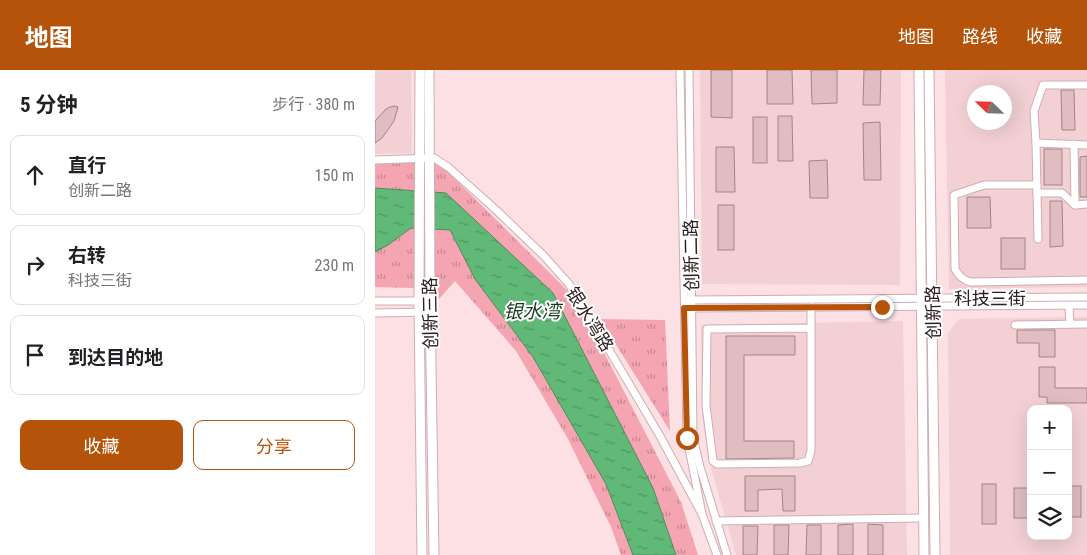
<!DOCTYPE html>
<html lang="zh">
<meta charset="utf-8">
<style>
:root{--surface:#fff;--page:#f6f6f6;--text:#202124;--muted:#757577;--line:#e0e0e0;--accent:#b45309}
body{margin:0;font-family:"Roboto Condensed","Noto Sans SC",sans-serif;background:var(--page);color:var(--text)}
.controls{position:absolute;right:15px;bottom:15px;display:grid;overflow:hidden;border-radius:10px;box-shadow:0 5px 20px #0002}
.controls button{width:45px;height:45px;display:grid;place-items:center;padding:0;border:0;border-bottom:1px solid var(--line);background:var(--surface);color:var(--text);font:25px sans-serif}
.compass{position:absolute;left:592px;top:15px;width:45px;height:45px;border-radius:50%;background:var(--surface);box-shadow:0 5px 20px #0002;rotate:293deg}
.stop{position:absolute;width:15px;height:15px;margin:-11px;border:4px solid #b45309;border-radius:50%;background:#fff}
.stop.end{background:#b45309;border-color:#fff;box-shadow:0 1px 5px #0008}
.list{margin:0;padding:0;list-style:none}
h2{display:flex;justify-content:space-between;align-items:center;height:65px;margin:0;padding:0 20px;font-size:21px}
h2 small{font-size:16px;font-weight:400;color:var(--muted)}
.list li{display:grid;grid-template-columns:32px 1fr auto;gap:15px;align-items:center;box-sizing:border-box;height:80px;margin:0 10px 10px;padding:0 10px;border:1px solid var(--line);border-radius:10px}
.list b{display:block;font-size:19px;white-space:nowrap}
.list p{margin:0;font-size:16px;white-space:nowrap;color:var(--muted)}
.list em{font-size:16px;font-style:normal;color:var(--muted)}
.actions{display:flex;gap:10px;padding:15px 20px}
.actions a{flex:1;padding:11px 0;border:1px solid var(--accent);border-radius:10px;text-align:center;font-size:18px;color:var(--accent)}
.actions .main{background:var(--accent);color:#fff}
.icon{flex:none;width:28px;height:28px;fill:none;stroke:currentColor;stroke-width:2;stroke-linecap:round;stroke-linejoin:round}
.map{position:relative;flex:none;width:712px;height:485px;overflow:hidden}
header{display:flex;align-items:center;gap:30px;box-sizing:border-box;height:70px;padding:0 25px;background:var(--accent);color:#fff}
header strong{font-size:24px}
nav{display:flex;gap:28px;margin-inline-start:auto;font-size:18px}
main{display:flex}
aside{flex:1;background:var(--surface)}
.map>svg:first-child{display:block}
.built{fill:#f2d0d4;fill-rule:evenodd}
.park{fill:url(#park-tufts)}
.water{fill:url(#water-ripples);stroke:#518b5d}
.building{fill:#dfbdc1;stroke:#a48488}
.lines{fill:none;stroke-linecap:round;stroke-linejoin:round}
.minor-casing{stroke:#cfadb1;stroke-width:9}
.major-casing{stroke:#cfadb1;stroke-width:11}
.minor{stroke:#fff;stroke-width:7}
.major{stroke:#fff;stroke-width:9}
.route{stroke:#b45309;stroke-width:6}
.labels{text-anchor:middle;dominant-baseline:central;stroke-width:4;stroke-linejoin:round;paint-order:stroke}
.street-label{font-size:18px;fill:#2d2022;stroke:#fff}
.water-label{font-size:19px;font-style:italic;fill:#173c21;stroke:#fff}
</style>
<header>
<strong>地图</strong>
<nav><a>地图</a><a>路线</a><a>收藏</a></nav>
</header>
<main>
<aside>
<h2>5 分钟<small>步行 · 380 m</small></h2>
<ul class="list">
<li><svg class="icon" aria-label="ahead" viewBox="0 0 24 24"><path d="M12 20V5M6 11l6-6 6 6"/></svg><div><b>直行</b><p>创新二路</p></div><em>150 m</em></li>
<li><svg class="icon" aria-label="right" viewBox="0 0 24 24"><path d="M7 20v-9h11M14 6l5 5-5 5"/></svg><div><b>右转</b><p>科技三街</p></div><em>230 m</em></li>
<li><svg class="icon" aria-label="arrive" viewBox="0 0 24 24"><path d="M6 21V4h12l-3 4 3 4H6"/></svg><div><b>到达目的地</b></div></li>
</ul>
<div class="actions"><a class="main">收藏</a><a>分享</a></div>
</aside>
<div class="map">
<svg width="712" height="485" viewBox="0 0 712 485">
<defs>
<pattern id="park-tufts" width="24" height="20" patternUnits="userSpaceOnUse" patternTransform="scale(1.25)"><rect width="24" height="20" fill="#f4a5b1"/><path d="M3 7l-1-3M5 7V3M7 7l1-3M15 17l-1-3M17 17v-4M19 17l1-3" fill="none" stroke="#c68690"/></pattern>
<pattern id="water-ripples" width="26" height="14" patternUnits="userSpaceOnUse" patternTransform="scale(1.25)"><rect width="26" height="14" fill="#60b976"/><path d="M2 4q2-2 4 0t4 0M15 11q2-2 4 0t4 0" fill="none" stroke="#509660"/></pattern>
</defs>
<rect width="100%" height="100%" fill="#fde0e3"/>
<g class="built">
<path d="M0 0H36L37 83 0 84Z"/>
<path d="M325 0H526L525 215 327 214Z"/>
<path d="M570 0H712V217L574 219ZM600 22H630V52H600Z"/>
<path d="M712 247V485H575L573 263 584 249ZM656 339H693V466H656Z"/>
<path d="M528 251 532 485H361L336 398 327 346 326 255Z"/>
</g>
<g class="park">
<path d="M55 92 66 95 202 230 306 432 323 485H246L236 457 193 369 141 281 80 211 64 229 38 218 0 217V94Z"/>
<path d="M225 249 290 250 295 361Z"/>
</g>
<path class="water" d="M0 118 71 123 178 223 278 418 301 485H258L231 414 158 287 100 209 75 160 36 158 13 175 0 182Z"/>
<g class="building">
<path d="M336 0H357V48L336 47Z"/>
<path d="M392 0H417L418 34H392Z"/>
<path d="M436 0H462V33L437 34Z"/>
<path d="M489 0H506L505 35H488Z"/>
<path d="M686 20H699L700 60H687Z"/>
<path d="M19 36 23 37 19 51 7 68 0 73V51L11 39 15 37Z"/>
<path d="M403 46H417L418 91H403Z"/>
<rect x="378" y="47" width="14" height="46"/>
<path d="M505 52 506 110H489L488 53Z"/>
<path d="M341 77H359L360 122H341Z"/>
<rect x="669" y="79" width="18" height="36"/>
<path d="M712 86V127H705V87Z"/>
<path d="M452 90 453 128H435L434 91Z"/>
<path d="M592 127H615L616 158H592Z"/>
<path d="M675 131H687L688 176 675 177Z"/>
<rect x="343" y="135" width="16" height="45"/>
<rect x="626" y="168" width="24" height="31"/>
<path d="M642 260H680V287H664V273H642Z"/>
<path d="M351 266H420V285H369V371H419V388L351 389Z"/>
<path d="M664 297H680V318H712V333H672V327H664Z"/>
<path d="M370 406H420V441H408L407 419 383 420V441H370Z"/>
<rect x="607" y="414" width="14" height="40"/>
<rect x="693" y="416" width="13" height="31"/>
<rect x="639" y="418" width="16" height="30"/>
<path d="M478 454V485H463V455Z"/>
<path d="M493 454 508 455V485H493Z"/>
<path d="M399 455H414L413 485H399Z"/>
<path d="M432 455H446V485H431Z"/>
<path d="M368 456H383L382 485H368Z"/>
</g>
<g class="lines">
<defs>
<g id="minor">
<path d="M305 0 312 368 327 444 342 485"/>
<path d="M314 0 318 367 325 397 352 485"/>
<path d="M661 73 659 41 668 15H712"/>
<path d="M699 74 700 135"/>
<path d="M0 90 59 88 73 97 119 138 169 186 194 214 227 268 285 366 327 444"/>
<path d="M662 115H609L579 125 580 199C584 206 587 209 595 212L712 210"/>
<path d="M662 123H687L700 135 712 134"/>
<path d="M663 169 661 73 712 75"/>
<path d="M312 230 712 227"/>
<path d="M0 231H55"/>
<path d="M694 236 695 254"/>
<path d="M314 238 712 235"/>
<path d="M0 243 55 242"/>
<path d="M640 255 712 254"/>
<path d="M436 258 332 259 331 335 338 391 342 394 425 393 433 391 436 381V237"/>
<path d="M341 451 548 448"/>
</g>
<g id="major">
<path d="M45 0 44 231 47 485"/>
<path d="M54 0 55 231 59 485"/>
<path d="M544 0 549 485"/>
<path d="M554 0 560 485"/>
</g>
</defs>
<use href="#minor" class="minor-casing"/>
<use href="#major" class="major-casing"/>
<use href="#minor" class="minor"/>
<use href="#major" class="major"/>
</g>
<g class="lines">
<path class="route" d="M312 368 309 238 507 237"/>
</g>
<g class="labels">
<g class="street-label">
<text transform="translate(316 185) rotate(-91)">创新二路</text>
<text x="615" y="228">科技三街</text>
<text transform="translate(558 242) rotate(-91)">创新路</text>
<text transform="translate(55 243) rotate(-91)">创新三路</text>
<text transform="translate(215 249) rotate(58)">银水湾路</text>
</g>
<g class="water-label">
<text x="157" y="241">银水湾</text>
</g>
</g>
</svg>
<div class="controls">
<button>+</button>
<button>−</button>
<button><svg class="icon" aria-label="layers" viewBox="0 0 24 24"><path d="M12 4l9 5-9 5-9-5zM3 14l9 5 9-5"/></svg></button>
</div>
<svg class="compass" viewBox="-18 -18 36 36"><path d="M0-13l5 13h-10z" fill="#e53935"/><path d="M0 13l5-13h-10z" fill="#757577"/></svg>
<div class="stop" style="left:312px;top:368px"></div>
<div class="stop end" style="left:507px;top:237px"></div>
</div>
</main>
